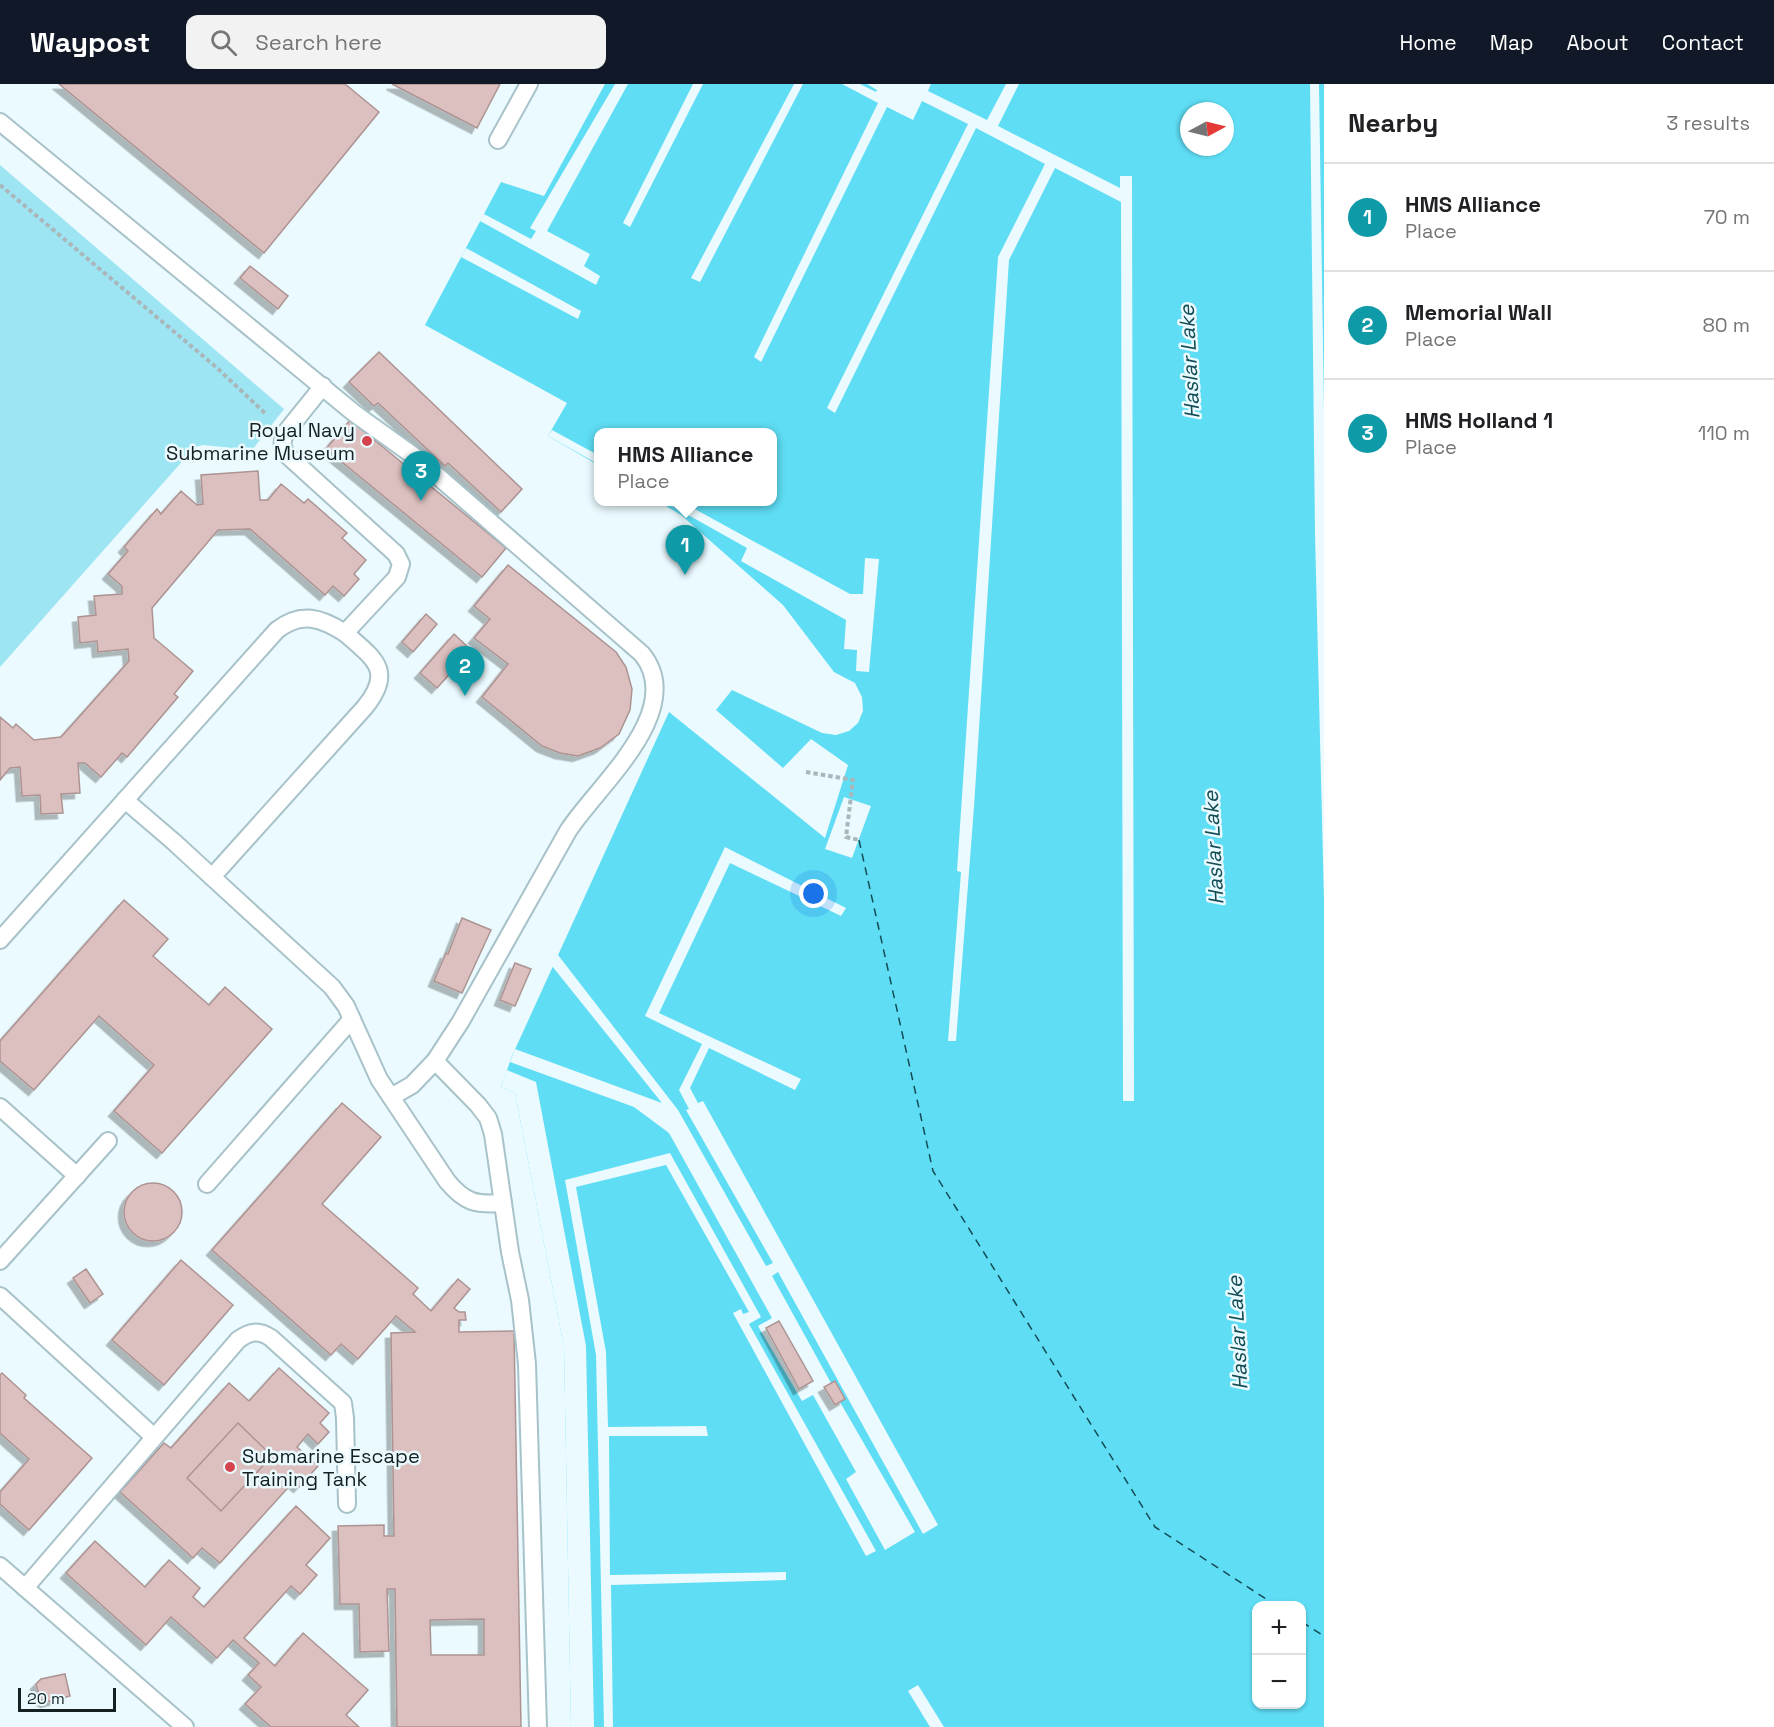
<!DOCTYPE html>
<meta charset="utf-8">
<style>
:root{--surface:#fff;--page:#f2f2f2;--text:#202124;--muted:#757577;--line:#e0e0e0;--accent:#111827}
body{margin:0;font-family:"Space Grotesk",sans-serif;background:var(--page);color:var(--text)}
.controls{position:absolute;right:18px;bottom:18px;display:grid;overflow:hidden;border-radius:12px;box-shadow:0 2px 4px #0004}
.controls button{width:54px;height:54px;display:grid;place-items:center;padding:0;border:0;border-bottom:2px solid var(--line);background:var(--surface);color:var(--text);font:30px sans-serif}
.compass{position:absolute;left:1180px;top:18px;width:54px;height:54px;border-radius:50%;background:var(--surface);box-shadow:0 2px 4px #0004;rotate:83deg}
.scale{position:absolute;left:18px;bottom:15px;width:98px;box-sizing:border-box;padding-left:6px;border:3px solid #152022;border-top:0;font-size:16px;line-height:21px;white-space:nowrap;color:#152022;-webkit-text-stroke:4px #eafafe;paint-order:stroke}
.you{position:absolute;left:814px;top:810px;width:21px;height:21px;margin:-15px;border:4px solid #fff;border-radius:50%;background:#1a73e8;box-shadow:0 0 0 9px #1a73e833}
.badge{display:grid;place-items:center;width:39px;height:39px;border-radius:50%;background:var(--accent);color:#fff;font-size:20px;font-weight:700}
.pin{position:absolute;translate:-50% -50px;filter:drop-shadow(0 2px 3px #0008)}
.pin::after{content:'';position:absolute;top:32px;width:21px;height:18px;background:inherit;clip-path:polygon(0 0,100% 0,50% 100%)}
.popup{position:absolute;left:594px;top:344px;width:183px;height:78px;box-sizing:border-box;display:grid;place-content:center;border-radius:12px;background:var(--surface);filter:drop-shadow(0 2px 4px #0005);font-size:20px;white-space:nowrap;color:var(--muted)}
.popup b{font-size:22px;color:var(--text)}
.popup::after{content:'';position:absolute;left:50%;top:100%;margin-left:-12px;border:12px solid transparent;border-top-color:var(--surface)}
.list{margin:0;padding:0;list-style:none}
h2{display:flex;justify-content:space-between;align-items:center;height:78px;margin:0;padding:0 24px;font-size:26px}
h2 small{font-size:20px;font-weight:400;color:var(--muted)}
.list li{display:grid;grid-template-columns:39px 1fr auto;gap:18px;align-items:center;box-sizing:border-box;height:108px;padding:0 24px;border-top:2px solid var(--line)}
.list b{display:block;font-size:22px;white-space:nowrap}
.list p{margin:0;font-size:20px;white-space:nowrap;color:var(--muted)}
.list em{font-size:20px;font-style:normal;color:var(--muted)}
.icon{flex:none;width:33px;height:33px;fill:none;stroke:currentColor;stroke-width:2;stroke-linecap:round;stroke-linejoin:round}
.map{position:relative;flex:none;width:1324px;height:1643px;overflow:hidden}
header{display:flex;align-items:center;gap:36px;box-sizing:border-box;height:84px;padding:0 30px;background:var(--accent);color:#fff}
header strong{font-size:28px}
nav{display:flex;gap:33px;margin-inline-start:auto;font-size:21px}
.search{width:420px;height:54px;background:var(--page);display:flex;align-items:center;gap:15px;box-sizing:border-box;padding:0 21px;border-radius:12px;color:var(--muted);font-size:22px}
main{display:flex}
aside{flex:1;background:var(--surface)}
.map>svg:first-child{display:block}
.green{fill:#9de5f3}
.water{fill:#5eddf4;fill-rule:evenodd}
.pier{fill:#eafafe}
.lines{fill:none;stroke-linecap:round;stroke-linejoin:round}
.ferry{stroke:#144c55;stroke-width:1.5;stroke-dasharray:8 6;stroke-linecap:butt}
.building{fill:#dbc0bf;stroke:#ad9392;stroke-width:1.5;fill-rule:evenodd;filter:url(#shadow)}
.service-casing{stroke:#a7c2c8;stroke-width:20}
.path{stroke:#a9b7bb;stroke-width:4;stroke-dasharray:4.5 3;stroke-linecap:butt}
.service{stroke:#fff;stroke-width:16}
.poi-dot{fill:#d5444d;stroke:#eafafe;stroke-width:2}
.labels{text-anchor:middle;dominant-baseline:central;stroke-width:5;stroke-linejoin:round;paint-order:stroke}
.poi-label{font-size:20px;fill:#152022;stroke:#eafafe;text-anchor:end}
.water-label{font-size:21px;font-style:italic;fill:#144c55;stroke:#eafafe}
</style>
<header>
<strong>Waypost</strong>
<div class="search"><svg class="icon" aria-label="search" viewBox="0 0 24 24"><circle cx="10" cy="10" r="6"/><path d="M15 15l6 6"/></svg>Search here</div>
<nav><a>Home</a><a>Map</a><a>About</a><a>Contact</a></nav>
</header>
<main>
<div class="map">
<svg width="1324" height="1643" viewBox="0 0 1324 1643">
<defs>
<filter id="shadow"><feDropShadow dx="-5.5" dy="5.5" stdDeviation="0" flood-color="#0004"/></filter>
</defs>
<rect width="100%" height="100%" fill="#eafafe"/>
<path class="green" d="M0 81 284 325 252 366 203 361 195 363 0 583Z"/>
<path class="water" d="M605 0H1324V1643H571L564 1263 515 1009 501 1003 512 972 669 628 825 754 848 681 811 655 783 684 716 626 732 606 822 649 836 651 849 647 858 639 863 627 862 613 855 599 834 588 783 521 681 431 659 418H772V348H598V381L548 352 567 319 425 241 501 98 544 112ZM1189 27H1225V63H1189ZM1256 1522H1302V1620H1256Z"/>
<g class="pier">
<path d="M615 0H628L547 147 590 170 584 182 600 192 596 201 480 137 484 130 531 155 536 147 530 144Z"/>
<path d="M693 0H703L630 143 623 139Z"/>
<path d="M794 0H803L700 198 691 194Z"/>
<path d="M842 0H860L876 8 877 6 867 0H931L928 7 987 36 1006 0H1019L998 42 1120 104V92H1132L1134 1017H1123L1121 118 1055 84 1009 176 974 723 956 957H948L961 788 957 787 998 173 1045 80 976 44 835 329 827 324 968 40 922 17 913 36 887 23 761 278 754 273 878 19Z"/>
<path d="M1310 0H1319L1324 326V817L1315 450Z"/>
<path d="M466 164 581 227 578 235 461 173Z"/>
<path d="M552 346 598 371V380L548 352Z"/>
<path d="M665 418H682L850 510H863L865 474 879 475 869 588 856 587 857 566 844 565 846 536 741 477 747 464Z"/>
<path d="M844 713 871 722 852 774 825 765Z"/>
<path d="M725 763 846 824 841 832 730 779 659 929 801 995 795 1006 709 964 690 1004 698 1019 703 1017 938 1441 923 1450 778 1188 772 1192 831 1299 835 1297 845 1315 840 1318 915 1448 885 1466 846 1395 856 1388 813 1311 802 1317 758 1242 772 1234 669 1049 634 1023 510 978 515 965 662 1019 552 882 558 871 678 1026 766 1182 773 1179 686 1026 689 1025 679 1006 702 960 645 932Z"/>
<path d="M507 986 536 998 586 1262 594 1643H571L564 1263 515 1009 501 1003Z"/>
<path d="M670 1069 761 1233 749 1240 876 1467 866 1472 733 1229 741 1225 743 1230 749 1228 666 1081 576 1103 606 1268 608 1343 706 1342 708 1352H609L610 1491 786 1488V1496L611 1501 613 1643H604L596 1271 565 1096Z"/>
<path d="M918 1601 944 1643H930L908 1607Z"/>
</g>
<g class="lines">
<g class="ferry">
<path d="M859 756 933 1087 1155 1443 1277 1522"/>
<path d="M1302 1538 1324 1552"/>
</g>
</g>
<g class="building">
<path d="M59 0H345L379 28 264 169Z"/>
<path d="M392 0H500L477 44Z"/>
<path d="M250 182 288 212 278 225 240 194Z"/>
<path d="M379 268 522 405 501 428 448 379 445 382 378 319 374 322 349 298Z"/>
<path d="M350 336 506 464 482 493 326 365Z"/>
<path d="M258 387 260 416H268L281 400 304 419 308 415 347 449 342 454 366 476 354 490 359 495 344 512 333 502 325 511 250 445 218 446 152 524 154 554 193 587 174 610 178 613 127 673 122 669 101 693 85 679H78L80 709 61 710 63 729 41 730 40 711 22 712 20 683 10 684 0 696V633L13 644 16 640 34 656 61 653 129 577 128 565 98 568 97 557 80 559 78 533 96 531 94 512 122 510V502L108 490 128 467 124 463 157 425 161 430 181 407 197 421 203 420 201 391Z"/>
<path d="M508 481 616 568 626 583 632 605 630 626 619 650 600 664 578 672 560 669 542 662 482 613 508 580 474 554 490 535 474 522Z"/>
<path d="M426 530 437 540 413 568 402 558Z"/>
<path d="M454 550 471 566 437 604 420 589Z"/>
<path d="M124 816 168 855 153 872 209 921 225 903 272 945 162 1069 114 1027 154 981 99 932 34 1006 0 977V957Z"/>
<path d="M462 834 491 846 462 909 434 897 446 869 448 870Z"/>
<path d="M515 879 531 885 515 922 500 916Z"/>
<path d="M342 1019 381 1053 322 1120 418 1204 413 1210 431 1227 458 1195 470 1205 454 1224 459 1228H465L466 1236H459V1248L514 1247 521 1643H397L395 1505H387L389 1567 360 1568 359 1520H340L338 1442 384 1441V1452H394L391 1249 415 1248 396 1232 358 1275 341 1260 331 1271 212 1166ZM484 1535V1571H431L430 1536Z"/>
<circle cx="153" cy="1128" r="29"/>
<path d="M181 1176 233 1221 164 1301 112 1256Z"/>
<path d="M86 1185 103 1210 90 1219 73 1194Z"/>
<path d="M779 1237 813 1297 799 1305 766 1244Z"/>
<path d="M279 1284 329 1329 320 1339 329 1348 318 1360 308 1350 297 1363 318 1382 299 1403 293 1398 220 1479 202 1464 193 1474 120 1408 164 1359 171 1364 229 1299 249 1317Z"/>
<path d="M2 1289 26 1311 24 1314 92 1374 29 1446 0 1420V1408L29 1375 0 1349V1291Z"/>
<path d="M835 1297 845 1315 835 1321 824 1303Z"/>
<path d="M238 1339 272 1372 221 1427 187 1394Z"/>
<path d="M296 1422 330 1454 306 1481 317 1491 300 1510 291 1502 244 1554 275 1582 303 1549 368 1606 346 1631 359 1643H271L245 1620 261 1603 248 1591 259 1579 233 1556 217 1574 171 1533 146 1561 66 1489 95 1457 145 1503 169 1476 200 1504 193 1513 204 1523Z"/>
<path d="M65 1590 70 1612 46 1618 40 1615 36 1600 41 1595Z"/>
</g>
<g class="lines">
<defs>
<g id="service">
<path d="M0 38 354 329 418 375 642 570C688 627 596 703 568 747L461 937 435 977 478 1021 488 1034 493 1050 510 1168 520 1216 527 1280 538 1643"/>
<path d="M498 56 529 0"/>
<path d="M345 549C373 574 395 586 365 623L212 793 332 903 346 922 379 995 447 1097C465 1119 476 1121 503 1119"/>
<path d="M125 716 174 758 212 793"/>
<path d="M0 856 277 546C302 527 321 534 345 549L397 493 401 480 396 470 286 370C281 362 282 356 286 348L323 302"/>
<path d="M391 1013 412 1001 435 977"/>
<path d="M0 1023 77 1092"/>
<path d="M207 1100 352 935"/>
<path d="M0 1177 108 1057"/>
<path d="M0 1212 154 1353"/>
<path d="M0 1482 185 1643"/>
<path d="M25 1504 238 1256C250 1247 259 1246 271 1254L343 1319 345 1334 347 1420"/>
</g>
</defs>
<use href="#service" class="service-casing"/>
<g class="path">
<path d="M0 101 216 283 267 331"/>
<path d="M806 688 853 696 846 753 859 756"/>
</g>
<use href="#service" class="service"/>
</g>
<g class="poi-dot">
<circle cx="367" cy="357" r="6"/>
<circle cx="230" cy="1383" r="6"/>
</g>
<g class="labels">
<g class="poi-label">
<text x="355" y="346">Royal Navy<tspan x="355" dy="23">Submarine Museum</tspan></text>
<text x="242" y="1372" text-anchor="start">Submarine Escape<tspan x="242" dy="23">Training Tank</tspan></text>
</g>
<g class="water-label">
<text transform="translate(1189 278) rotate(-93)">Haslar Lake</text>
<text transform="translate(1213 764) rotate(-93)">Haslar Lake</text>
<text transform="translate(1237 1249) rotate(-93)">Haslar Lake</text>
</g>
</g>
</svg>
<div class="controls">
<button>+</button>
<button>−</button>
</div>
<svg class="compass" viewBox="-18 -18 36 36"><path d="M0-13l5 13h-10z" fill="#e53935"/><path d="M0 13l5-13h-10z" fill="#757577"/></svg>
<div class="scale">20 m</div>
<div class="you"></div>
<div class="pin badge" style="left:685px;top:491px;background:#0f9aa8">1</div>
<div class="popup"><b>HMS Alliance</b>Place</div>
<div class="pin badge" style="left:465px;top:612px;background:#0f9aa8">2</div>
<div class="pin badge" style="left:421px;top:417px;background:#0f9aa8">3</div>
</div>
<aside>
<h2>Nearby<small>3 results</small></h2>
<ul class="list">
<li><span class="badge" style="background:#0f9aa8">1</span><div><b>HMS Alliance</b><p>Place</p></div><em>70 m</em></li>
<li><span class="badge" style="background:#0f9aa8">2</span><div><b>Memorial Wall</b><p>Place</p></div><em>80 m</em></li>
<li><span class="badge" style="background:#0f9aa8">3</span><div><b>HMS Holland 1</b><p>Place</p></div><em>110 m</em></li>
</ul>
</aside>
</main>
